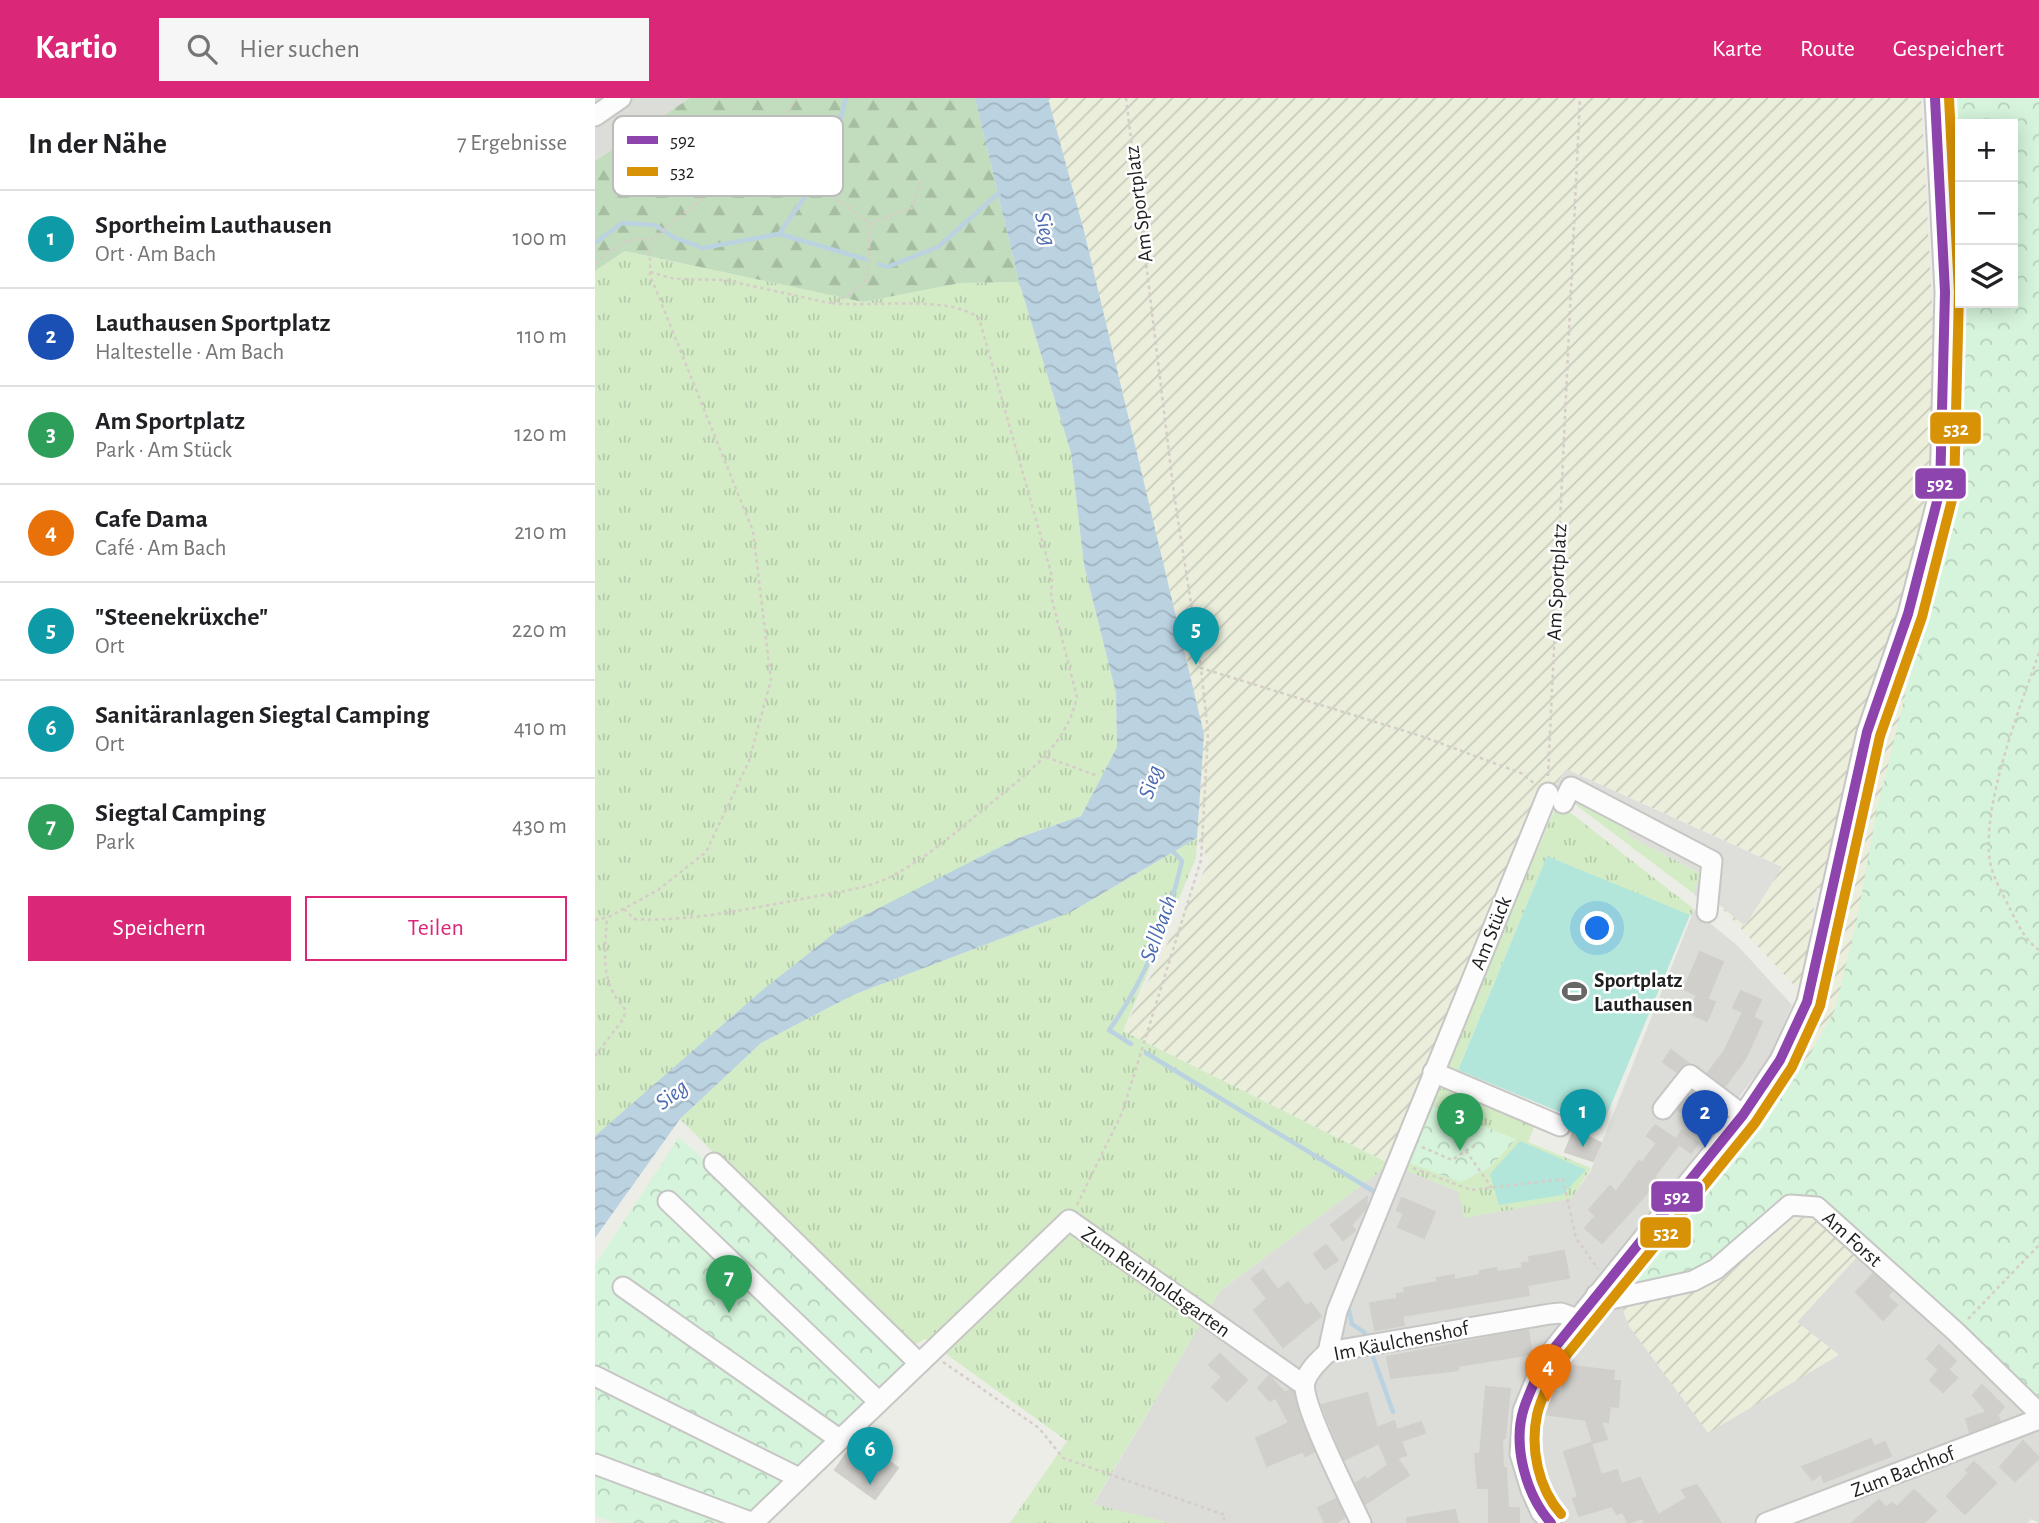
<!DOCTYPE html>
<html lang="de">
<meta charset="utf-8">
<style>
:root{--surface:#fff;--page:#f6f6f6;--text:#202124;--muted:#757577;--line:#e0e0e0;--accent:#db2777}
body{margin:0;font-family:"Alegreya Sans",sans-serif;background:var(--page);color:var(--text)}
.controls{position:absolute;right:21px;top:21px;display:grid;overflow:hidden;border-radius:0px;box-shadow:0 4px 18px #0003}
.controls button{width:63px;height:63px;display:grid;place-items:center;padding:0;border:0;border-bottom:2px solid var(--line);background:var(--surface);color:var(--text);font:35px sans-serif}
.you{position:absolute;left:1003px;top:831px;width:24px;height:24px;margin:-18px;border:5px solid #fff;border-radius:50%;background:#1a73e8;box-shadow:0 0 0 10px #1a73e833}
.badge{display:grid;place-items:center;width:46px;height:46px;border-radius:50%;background:var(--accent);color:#fff;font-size:23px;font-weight:700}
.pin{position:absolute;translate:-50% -58px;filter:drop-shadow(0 2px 4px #0008)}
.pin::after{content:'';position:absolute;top:37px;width:24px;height:21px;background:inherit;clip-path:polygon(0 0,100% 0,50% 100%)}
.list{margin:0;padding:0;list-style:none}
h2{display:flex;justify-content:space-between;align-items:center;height:91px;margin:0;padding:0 28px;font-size:30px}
h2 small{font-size:23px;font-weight:400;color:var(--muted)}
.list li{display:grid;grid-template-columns:46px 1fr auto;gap:21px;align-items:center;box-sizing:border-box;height:98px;padding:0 28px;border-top:2px solid var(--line)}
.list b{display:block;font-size:26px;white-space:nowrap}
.list p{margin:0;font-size:23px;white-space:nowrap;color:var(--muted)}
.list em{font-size:23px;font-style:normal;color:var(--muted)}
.actions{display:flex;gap:14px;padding:21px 28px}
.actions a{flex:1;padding:16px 0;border:2px solid var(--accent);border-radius:0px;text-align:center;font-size:24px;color:var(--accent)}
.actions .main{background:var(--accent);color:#fff}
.icon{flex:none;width:38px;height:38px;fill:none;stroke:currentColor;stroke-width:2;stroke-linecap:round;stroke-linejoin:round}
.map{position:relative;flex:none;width:1444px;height:1425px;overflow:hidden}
header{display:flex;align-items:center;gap:42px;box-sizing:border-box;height:98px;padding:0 35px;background:var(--accent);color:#fff}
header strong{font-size:33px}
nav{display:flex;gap:38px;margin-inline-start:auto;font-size:24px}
.search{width:490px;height:63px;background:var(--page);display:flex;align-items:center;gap:18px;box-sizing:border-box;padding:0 24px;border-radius:0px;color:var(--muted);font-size:26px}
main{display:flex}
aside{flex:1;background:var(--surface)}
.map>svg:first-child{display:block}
.residential{fill:#dcdcd9}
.farmland{fill:url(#farmland-furrows)}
.grass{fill:url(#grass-tufts)}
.forest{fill:url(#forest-firs)}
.park{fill:url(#park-crowns);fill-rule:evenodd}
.pitch{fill:#b2e6da}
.parking{fill:#dededb}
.water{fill:url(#water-waves)}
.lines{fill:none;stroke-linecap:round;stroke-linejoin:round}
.stream{stroke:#bbd2e1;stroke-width:4.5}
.building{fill:#d0cfcb;stroke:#d0cfc9;stroke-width:2}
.minor-casing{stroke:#c6c6c4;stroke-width:23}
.path{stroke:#d6ccc8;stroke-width:2.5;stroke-dasharray:3.5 3.5;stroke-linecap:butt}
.minor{stroke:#fcfcfc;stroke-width:19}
.bus-1-casing{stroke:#fff;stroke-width:16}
.bus-2-casing{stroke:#fff;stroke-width:16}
.bus-1{stroke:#8e44ad;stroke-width:10}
.bus-2{stroke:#d79205;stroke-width:10}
.labels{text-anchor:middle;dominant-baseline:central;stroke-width:5;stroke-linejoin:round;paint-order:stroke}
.street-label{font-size:21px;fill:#1f1f1f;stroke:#fff}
.poi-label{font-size:21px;font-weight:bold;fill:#1f1f1f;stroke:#fff;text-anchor:start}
.water-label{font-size:23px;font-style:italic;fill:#4a6ab1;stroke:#fff}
.key{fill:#fff;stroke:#bcbcbc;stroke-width:2}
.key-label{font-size:19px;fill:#1f1f1f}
.line-badge{stroke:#fff;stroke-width:2.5}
.badge-label{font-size:19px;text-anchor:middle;font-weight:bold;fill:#fff}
</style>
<header>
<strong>Kartio</strong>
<div class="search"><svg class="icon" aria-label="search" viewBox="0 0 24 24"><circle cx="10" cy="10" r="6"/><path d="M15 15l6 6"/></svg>Hier suchen</div>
<nav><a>Karte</a><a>Route</a><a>Gespeichert</a></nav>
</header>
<main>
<aside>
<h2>In der Nähe<small>7 Ergebnisse</small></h2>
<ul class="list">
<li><span class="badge" style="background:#0f9aa8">1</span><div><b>Sportheim Lauthausen</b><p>Ort · Am Bach</p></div><em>100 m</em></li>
<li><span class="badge" style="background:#1a4fb4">2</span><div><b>Lauthausen Sportplatz</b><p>Haltestelle · Am Bach</p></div><em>110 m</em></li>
<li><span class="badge" style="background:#2e9e5b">3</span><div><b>Am Sportplatz</b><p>Park · Am Stück</p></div><em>120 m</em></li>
<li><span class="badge" style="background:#e8710a">4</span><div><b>Cafe Dama</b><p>Café · Am Bach</p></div><em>210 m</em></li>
<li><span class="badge" style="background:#0f9aa8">5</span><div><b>&quot;Steenekrüxche&quot;</b><p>Ort</p></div><em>220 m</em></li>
<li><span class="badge" style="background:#0f9aa8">6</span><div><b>Sanitäranlagen Siegtal Camping</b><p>Ort</p></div><em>410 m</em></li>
<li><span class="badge" style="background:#2e9e5b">7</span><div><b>Siegtal Camping</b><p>Park</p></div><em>430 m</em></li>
</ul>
<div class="actions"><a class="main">Speichern</a><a>Teilen</a></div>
</aside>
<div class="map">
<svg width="1444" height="1425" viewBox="0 0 1444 1425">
<defs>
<pattern id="farmland-furrows" width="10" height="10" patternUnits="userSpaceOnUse" patternTransform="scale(1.75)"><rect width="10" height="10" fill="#eaeedb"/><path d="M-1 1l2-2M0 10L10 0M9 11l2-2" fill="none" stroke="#c8ccbc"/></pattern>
<pattern id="grass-tufts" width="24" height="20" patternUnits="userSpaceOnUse" patternTransform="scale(1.75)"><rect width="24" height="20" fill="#d3ecc6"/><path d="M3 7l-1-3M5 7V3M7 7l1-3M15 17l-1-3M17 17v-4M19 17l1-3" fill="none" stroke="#b5caaa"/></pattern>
<pattern id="forest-firs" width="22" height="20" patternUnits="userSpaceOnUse" patternTransform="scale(1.75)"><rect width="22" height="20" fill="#c2ddbd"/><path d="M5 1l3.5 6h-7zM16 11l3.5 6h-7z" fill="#a6bda2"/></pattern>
<pattern id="park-crowns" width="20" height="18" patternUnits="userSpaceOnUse" patternTransform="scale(1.75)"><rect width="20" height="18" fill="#d5f4db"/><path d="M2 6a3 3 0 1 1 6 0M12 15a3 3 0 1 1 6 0" fill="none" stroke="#b6d1bc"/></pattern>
<pattern id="water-waves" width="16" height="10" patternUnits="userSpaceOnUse" patternTransform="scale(1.75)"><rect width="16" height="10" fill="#bbd2e1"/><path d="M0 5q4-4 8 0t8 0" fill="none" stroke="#a0b4c1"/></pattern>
</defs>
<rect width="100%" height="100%" fill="#edede8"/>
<g class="residential">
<path d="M0 0H95L0 63Z"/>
<path d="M1099 812 1143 848 1197 907 1175 958 1013 1173 1034 1228 1113 1334 1243 1256 1202 1224 1263 1157 1444 1327V1425L1436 1421 1433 1425H575L498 1407 625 1193 795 1066 863 1093 976 1101 996 1072Z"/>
</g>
<path class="farmland" d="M453 0H1326L1347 391 1444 919V1327L1263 1158 1202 1224 1244 1257 1113 1335 1034 1228 1028 1212 1024 1185 1194 967 1216 916 1243 796 1222 790 1207 886 1199 887 1120 803 1186 768 971 671 960 689 795 1066 528 933 614 763 602 740 609 636 489 133Z"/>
<g class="grass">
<path d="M30 153 268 204 365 185 424 184 476 355 489 467 521 595 522 649 486 718 423 740 364 771 0 1038V173Z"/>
<path d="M985 704 1033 732 1032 737 1105 775 1099 796 982 708Z"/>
<path d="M968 709 1099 811 1096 818 952 758 861 976 853 973 846 989 865 990 942 1023 933 1044 996 1070 976 1101 869 1120 863 1093 807 1071 959 713Z"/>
<path d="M602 740 601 760 528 933 795 1066 625 1193 498 1406 575 1425H415L472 1343 330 1241 314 1250 85 1021 166 945 258 897 476 814Z"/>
</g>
<path class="forest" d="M95 0H380L424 184 365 185 268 204 30 153 0 173V63Z"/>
<g class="park">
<path d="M1347 0H1444V1299L1286 1157 1198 1104 1108 1171 1032 1193 1041 1177 1202 967 1211 964 1240 912 1263 817 1282 712 1353 425V204ZM1365 26H1418V205H1365Z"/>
<path d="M838 1008 921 1041 894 1070 866 1084 815 1065Z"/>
<path d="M84 1039 188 1135 316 1263 151 1425H23L0 1418V1167Z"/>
</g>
<g class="pitch">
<path d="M952 758 1095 817 1006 1031 863 972Z"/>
<path d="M925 1043 991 1072 967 1097 904 1107 895 1076Z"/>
</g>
<path class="parking" d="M971 671 1187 769 1150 828 1120 803 1106 804 1099 796 1105 775 1032 737 1033 732 985 704 982 708 960 689Z"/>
<path class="water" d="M380 0H453L489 133 609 636 602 740 476 814 258 897 166 945 85 1021 0 1140V1038L164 895 248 828 423 740 486 718 522 649 521 595 489 467 476 355 424 184Z"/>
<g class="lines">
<g class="stream">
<path d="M225 78 233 67 251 0"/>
<path d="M184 136 270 161"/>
<path d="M0 145 27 125 60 127 78 139 108 150 184 136 212 96"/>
<path d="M284 166 292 169 343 149 407 92"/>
<path d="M536 946 514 932C549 885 574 820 587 763L575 750"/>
<path d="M551 955 783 1096"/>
<path d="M753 1208 757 1226 769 1234 772 1240"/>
<path d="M776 1253 798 1314"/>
</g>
</g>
<g class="building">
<path d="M1105 854 1128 864 1112 901 1120 904 1112 923 1094 915 1102 897 1089 891Z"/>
<path d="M1146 893 1166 902 1158 919 1167 924 1150 961 1130 988 1113 975 1130 952 1148 914 1138 910Z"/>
<path d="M1076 952 1093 965 1082 974 1068 964Z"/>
<path d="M1097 994 1116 1010 1103 1027 1083 1012Z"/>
<path d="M1060 1027 1081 1041 1087 1033 1103 1045 1096 1055 1084 1046 1059 1079 1064 1082 1007 1145 990 1130 1001 1118 994 1112 1015 1088 1021 1094 1044 1063 1047 1065 1062 1045 1052 1038Z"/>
<path d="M979 1032 1006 1045 998 1063 970 1054Z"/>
<path d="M772 1099 771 1110 756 1127 760 1132 748 1142 736 1127Z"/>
<path d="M807 1100 840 1114 829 1140 803 1129 809 1115 802 1112Z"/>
<path d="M731 1147 743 1162 730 1171 719 1156Z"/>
<path d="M969 1153 974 1180 932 1187 934 1197 807 1218 809 1227 780 1232 775 1205 802 1201V1196L810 1195 809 1190 843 1184 842 1180 859 1177V1182L885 1177V1173L901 1170 902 1174 928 1170 927 1165 935 1164 934 1159Z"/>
<path d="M668 1172 683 1192 693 1184 711 1208 716 1205 726 1218 688 1249 659 1212 672 1201 657 1181Z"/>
<path d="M1278 1176 1297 1193 1292 1198 1302 1207 1288 1222 1261 1194Z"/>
<path d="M933 1232 937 1256 863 1268V1272L796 1280 792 1259Z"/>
<path d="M1344 1247 1361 1263 1353 1271 1362 1280 1348 1294 1335 1282 1344 1272 1332 1261Z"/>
<path d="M625 1256 652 1282 632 1303 617 1289 627 1279 614 1267Z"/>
<path d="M970 1267 1019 1273 1018 1283H1025L1023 1309 1015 1308 1013 1324 1006 1323 1012 1341 998 1345 991 1322 948 1316 951 1292 967 1294Z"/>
<path d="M674 1278 689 1294 675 1303 663 1290Z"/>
<path d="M1387 1287 1409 1309 1402 1317 1405 1323 1375 1334 1371 1321 1392 1314 1378 1297Z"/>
<path d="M891 1289 915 1291 910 1340H907L908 1370H911L913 1410H924V1425H894V1390H883L880 1356H885Z"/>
<path d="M695 1292 698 1294 719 1354 710 1358 708 1353 672 1368 661 1340 694 1325 681 1300Z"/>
<path d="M772 1295 782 1330 799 1323 802 1332 826 1324 830 1335 806 1343 811 1357 802 1360 814 1377 770 1406 761 1385 770 1379 772 1382 793 1367 784 1345 749 1362 727 1307Z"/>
<path d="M1276 1341 1279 1349 1290 1344 1296 1358 1229 1384 1226 1375 1218 1382 1207 1369Z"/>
<path d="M1428 1343 1444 1360 1420 1383 1405 1369Z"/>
<path d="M996 1345 1006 1377 1022 1372 1026 1386 1045 1380 1063 1417 1092 1400 1087 1392 1102 1387 1126 1425H1049L1048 1420 1033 1425 1028 1414 1022 1416 1017 1408 984 1418 978 1401 983 1399 969 1354Z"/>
<path d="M256 1349 279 1366 286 1357 303 1370 280 1401 240 1372Z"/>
<path d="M1379 1364 1401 1385 1370 1416 1352 1398 1374 1375 1371 1372Z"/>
<path d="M1319 1392 1341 1413 1329 1425H1257L1284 1402 1291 1410 1297 1405 1302 1409Z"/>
<path d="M741 1401 750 1419 741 1425H730L723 1410Z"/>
<path d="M860 1412 863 1425H812V1420Z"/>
</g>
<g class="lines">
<defs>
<g id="minor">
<path d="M0 18 26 0"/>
<path d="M968 705 976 689 1117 763 1112 814"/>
<path d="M838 974 965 1028"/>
<path d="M1068 1011 1095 977 1148 1017"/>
<path d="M119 1065 323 1264"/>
<path d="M73 1103 283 1303"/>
<path d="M28 1189 244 1341"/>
<path d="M1001 1197 1016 1201 1098 1183 1121 1171 1195 1107 1222 1109 1361 1234 1444 1315"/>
<path d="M733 1254 742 1213 953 695"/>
<path d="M0 1278 204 1380"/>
<path d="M0 1366 158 1425"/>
<path d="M158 1425 474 1122 709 1287"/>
<path d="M766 1425C755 1401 705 1304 710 1284 713 1272 725 1262 733 1254L955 1216 966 1215 982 1221"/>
<path d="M956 1425 946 1414 936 1392 925 1356 928 1313 948 1264 1148 1017 1185 962 1212 904 1272 634 1313 516 1345 392 1350 194 1340 0"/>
<path d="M1171 1425 1444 1321"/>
</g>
</defs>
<use href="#minor" class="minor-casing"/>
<g class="path">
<path d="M531 0 579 396 606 570 826 638 926 675 939 685"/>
<path d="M172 53 275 125 317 110 327 81"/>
<path d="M0 165C9 159 18 150 28 145 48 136 55 150 73 127L170 56 200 0"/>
<path d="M55 174 80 181 130 182 234 205 253 198 273 180 275 125"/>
<path d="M1444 555C1425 609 1386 708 1395 764 1398 780 1409 798 1416 813 1424 828 1430 842 1444 852"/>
<path d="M451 659 503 678"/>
<path d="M953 678 985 0"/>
<path d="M29 811 39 821C95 824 152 811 207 801 236 795 269 792 295 779 336 758 370 726 406 697 440 669 472 644 482 599L456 498 457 478 384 220C352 196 276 210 234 205"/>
<path d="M0 822 14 819 63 792 111 754 154 663 176 582 158 433 55 177V143"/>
<path d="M0 958 29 920 30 911C4 884 10 854 12 819"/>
<path d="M827 1049 857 1062 880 1047"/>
<path d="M871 1053 897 1090"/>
<path d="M818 1070 876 1092 968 1081 981 1140 1003 1171"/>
<path d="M482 1107 527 1015 606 762 613 635 606 570"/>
<path d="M1373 1221 1444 1147"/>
<path d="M348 1264 444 1330 468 1360 630 1417 628 1425"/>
</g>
<use href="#minor" class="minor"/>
<defs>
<path id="bus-1" d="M956 1425C931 1397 917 1347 929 1310 934 1295 942 1279 948 1264L1148 1017 1185 962 1212 904 1272 634 1313 516 1345 392 1350 194 1340 0"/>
<path id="bus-2" d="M966 1416C943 1390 935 1350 942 1317 945 1302 954 1286 960 1271L1160 1025 1197 969 1225 908 1285 638 1327 519 1359 394 1364 194 1354 0"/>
</defs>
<use href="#bus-1" class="bus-1-casing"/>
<use href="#bus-2" class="bus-2-casing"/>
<use href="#bus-1" class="bus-1"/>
<use href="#bus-2" class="bus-2"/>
</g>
<defs>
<symbol id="stadium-bare" viewBox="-9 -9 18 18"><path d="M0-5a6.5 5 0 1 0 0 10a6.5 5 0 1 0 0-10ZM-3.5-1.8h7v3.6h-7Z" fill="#676765" stroke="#fff" stroke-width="2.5" paint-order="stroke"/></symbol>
</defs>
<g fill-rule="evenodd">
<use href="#stadium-bare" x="962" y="876" width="35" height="35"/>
</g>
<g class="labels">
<g class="street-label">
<text transform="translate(544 106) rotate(-97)">Am Sportplatz</text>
<text transform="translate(962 484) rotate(-87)">Am Sportplatz</text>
<text transform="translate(896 835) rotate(-68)">Am Stück</text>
<text transform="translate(1257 1141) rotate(42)">Am Forst</text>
<text transform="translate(561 1184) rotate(35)">Zum Reinholdsgarten</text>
<text transform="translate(806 1243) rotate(-11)">Im Käulchenshof</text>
<text transform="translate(1308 1374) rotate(-21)">Zum Bachhof</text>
</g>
<g class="poi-label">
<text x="999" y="882">Sportplatz<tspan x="999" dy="24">Lauthausen</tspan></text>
</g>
<g class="water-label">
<text transform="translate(450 131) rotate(77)">Sieg</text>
<text transform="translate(556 684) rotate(-72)">Sieg</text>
<text transform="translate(564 831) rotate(-70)">Sellbach</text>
<text transform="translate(77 997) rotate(-38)">Sieg</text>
</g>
</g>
<rect x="18" y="18" width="230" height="80" rx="10" class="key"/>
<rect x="32" y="38" width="31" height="8" fill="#8e44ad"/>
<rect x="32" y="69" width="31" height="9" fill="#d79205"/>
<g class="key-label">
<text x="75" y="49">592</text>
<text x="75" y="80">532</text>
</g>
<g class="line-badge">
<rect x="1334" y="313" width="53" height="34" rx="7" fill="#d79205"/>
<rect x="1319" y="369" width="53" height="33" rx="7" fill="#8e44ad"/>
<rect x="1055" y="1082" width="54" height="33" rx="7" fill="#8e44ad"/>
<rect x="1044" y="1118" width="53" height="33" rx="7" fill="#d79205"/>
</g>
<g class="badge-label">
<text x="1361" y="337">532</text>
<text x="1345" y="392">592</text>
<text x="1082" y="1105">592</text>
<text x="1071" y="1141">532</text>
</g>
</svg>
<div class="controls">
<button>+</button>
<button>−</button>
<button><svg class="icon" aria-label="layers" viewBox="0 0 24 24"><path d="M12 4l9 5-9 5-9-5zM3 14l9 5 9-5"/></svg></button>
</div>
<div class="you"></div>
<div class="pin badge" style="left:988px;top:1049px;background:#0f9aa8">1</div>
<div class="pin badge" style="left:1110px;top:1050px;background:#1a4fb4">2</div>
<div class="pin badge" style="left:865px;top:1053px;background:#2e9e5b">3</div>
<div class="pin badge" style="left:953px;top:1304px;background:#e8710a">4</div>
<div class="pin badge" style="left:601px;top:567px;background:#0f9aa8">5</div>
<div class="pin badge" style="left:275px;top:1387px;background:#0f9aa8">6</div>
<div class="pin badge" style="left:134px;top:1215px;background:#2e9e5b">7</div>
</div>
</main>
